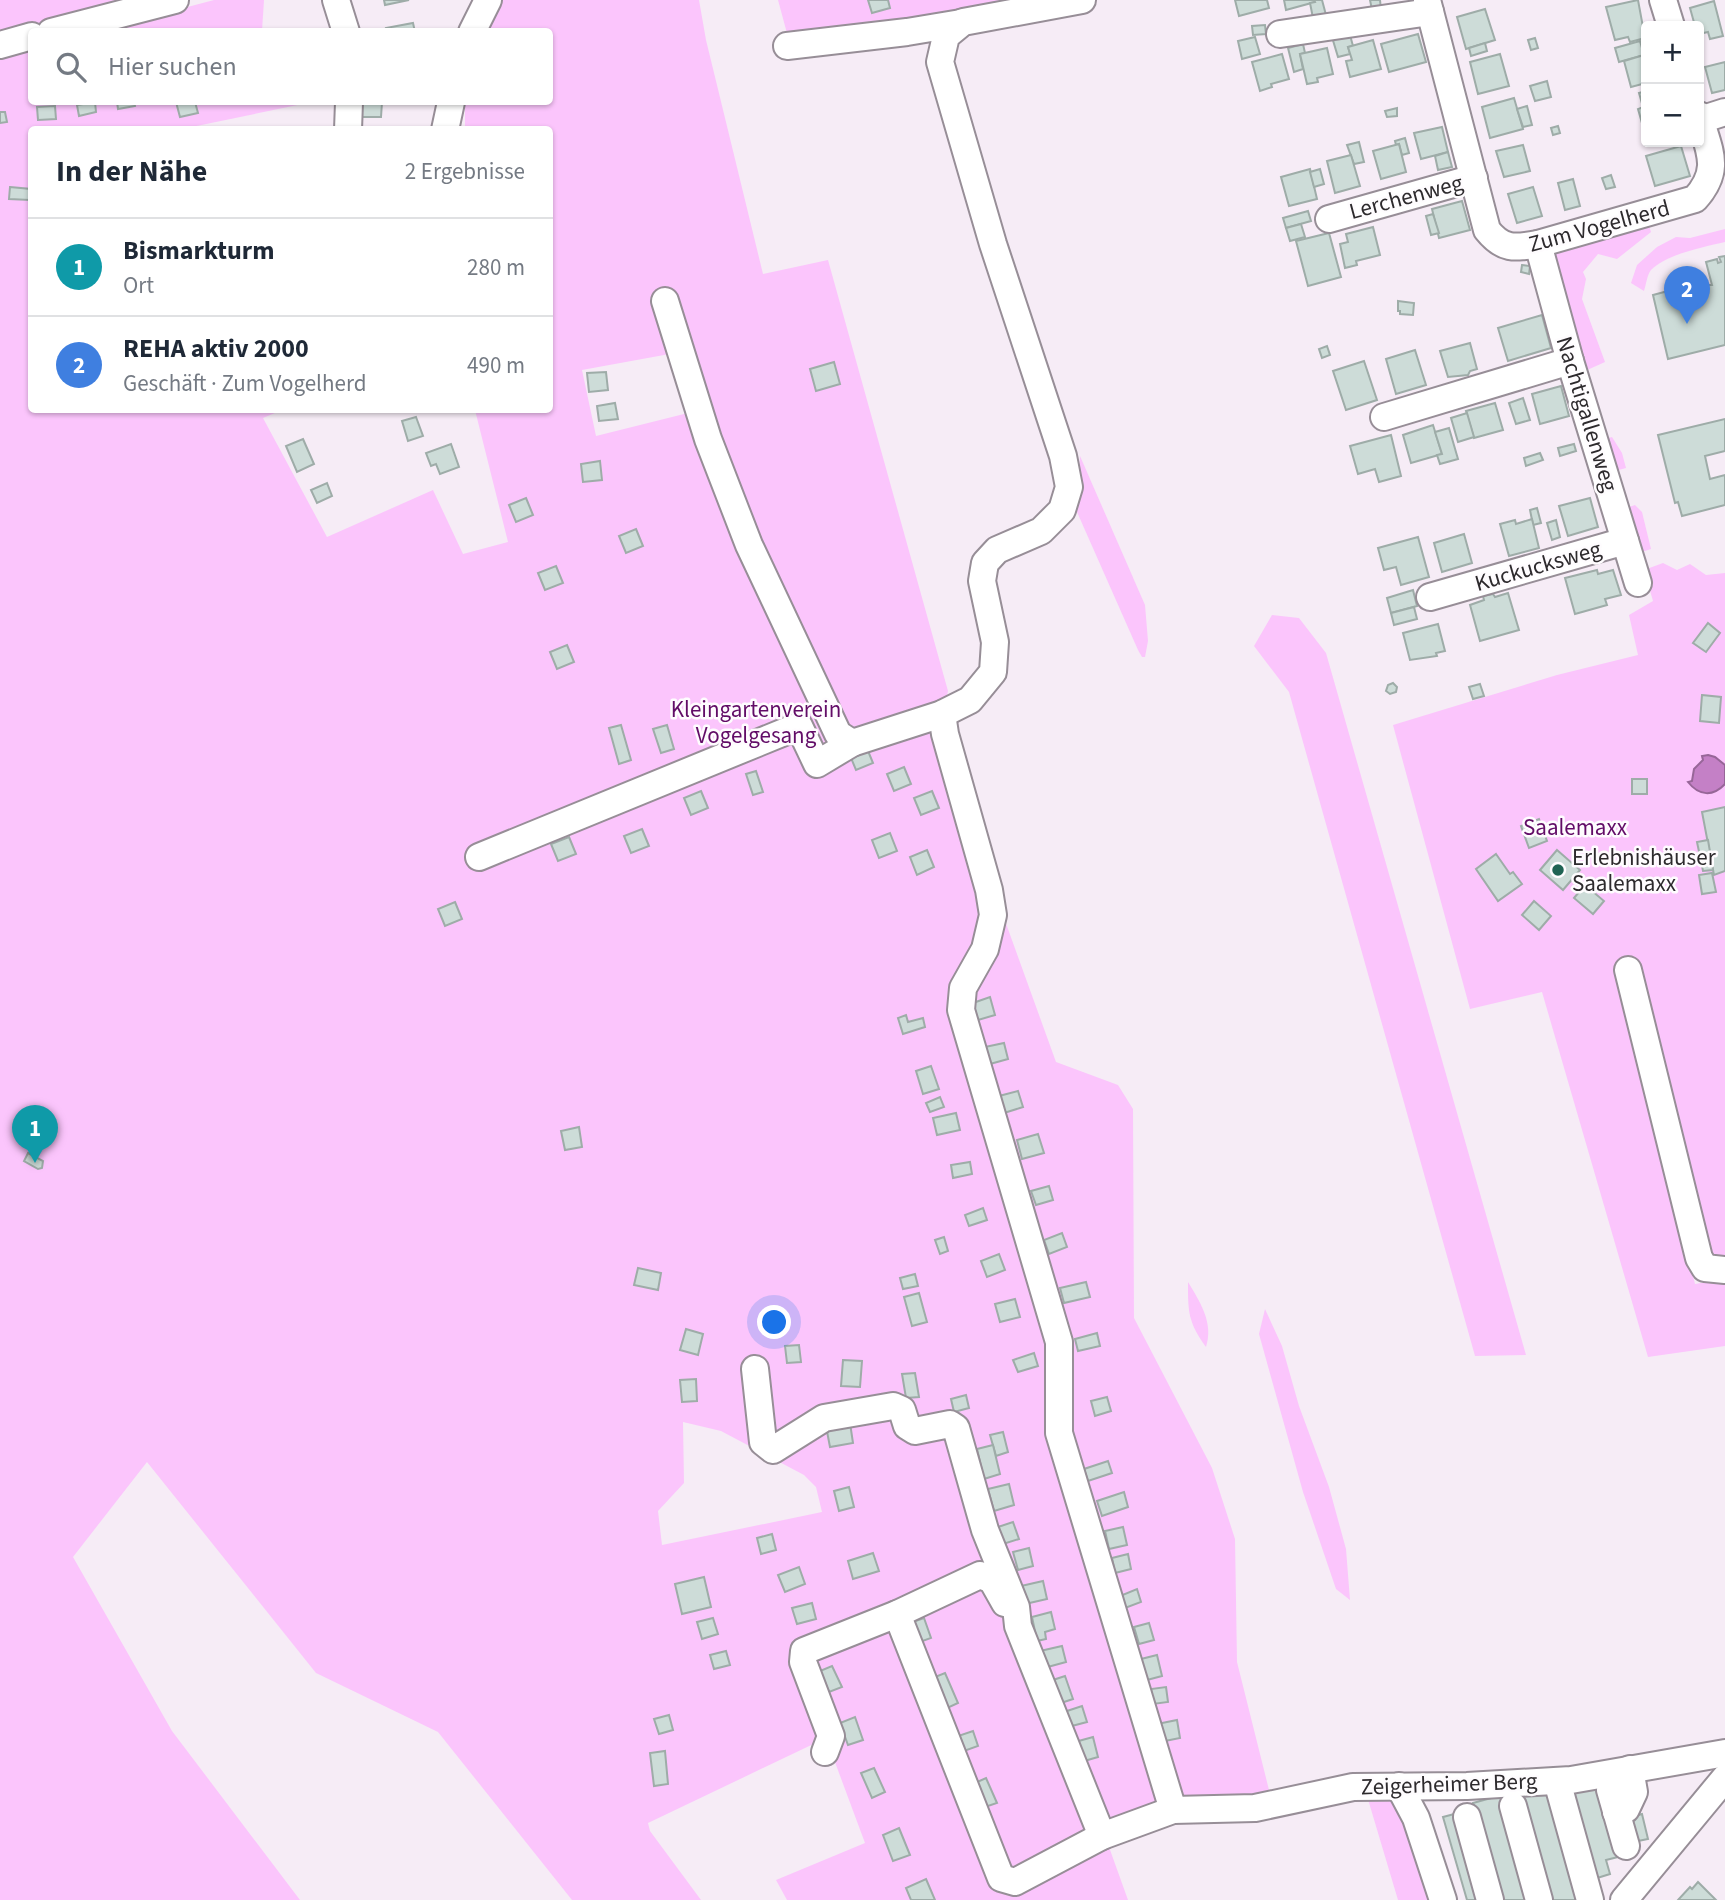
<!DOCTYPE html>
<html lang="de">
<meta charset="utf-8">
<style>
:root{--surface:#fff;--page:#f6f6f7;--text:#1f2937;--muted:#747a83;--line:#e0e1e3;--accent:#1f6353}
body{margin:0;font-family:"Source Sans 3",sans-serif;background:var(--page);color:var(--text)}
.controls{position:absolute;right:21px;top:21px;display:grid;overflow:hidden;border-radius:7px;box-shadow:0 2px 5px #0004}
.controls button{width:63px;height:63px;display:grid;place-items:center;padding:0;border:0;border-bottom:2px solid var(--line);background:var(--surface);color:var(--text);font:35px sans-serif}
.you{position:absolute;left:775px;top:1323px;width:24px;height:24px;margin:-18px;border:5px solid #fff;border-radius:50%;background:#1a73e8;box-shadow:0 0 0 10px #1a73e833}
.badge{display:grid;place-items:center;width:46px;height:46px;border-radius:50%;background:var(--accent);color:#fff;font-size:23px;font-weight:700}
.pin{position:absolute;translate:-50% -58px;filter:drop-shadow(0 2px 4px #0008)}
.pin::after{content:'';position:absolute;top:37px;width:24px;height:21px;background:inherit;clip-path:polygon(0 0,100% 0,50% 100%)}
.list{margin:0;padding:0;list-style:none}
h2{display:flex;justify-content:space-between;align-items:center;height:91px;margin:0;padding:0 28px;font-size:30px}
h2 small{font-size:23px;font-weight:400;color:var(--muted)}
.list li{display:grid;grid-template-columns:46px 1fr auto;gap:21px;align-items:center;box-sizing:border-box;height:98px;padding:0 28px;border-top:2px solid var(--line)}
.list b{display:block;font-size:26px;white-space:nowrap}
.list p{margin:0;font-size:23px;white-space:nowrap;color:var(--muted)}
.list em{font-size:23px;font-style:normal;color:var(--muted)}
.icon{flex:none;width:38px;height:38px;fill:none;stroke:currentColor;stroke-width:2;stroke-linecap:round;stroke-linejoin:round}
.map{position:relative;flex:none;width:1725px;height:1900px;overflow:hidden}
.search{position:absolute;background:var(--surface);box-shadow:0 2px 5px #0004;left:28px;top:28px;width:525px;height:77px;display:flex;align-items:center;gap:18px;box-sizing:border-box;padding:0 24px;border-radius:7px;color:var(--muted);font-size:26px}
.panel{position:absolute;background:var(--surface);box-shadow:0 2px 5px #0004;left:28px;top:126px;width:525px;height:287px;border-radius:7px}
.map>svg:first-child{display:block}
.green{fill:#fbc5fc;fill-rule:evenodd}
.water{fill:#c480c6;stroke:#976698;stroke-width:2}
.building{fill:#cddcd8;stroke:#9eaca8;stroke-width:2}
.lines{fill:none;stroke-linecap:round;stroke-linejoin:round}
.minor-casing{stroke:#978e97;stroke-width:30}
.minor{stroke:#fff;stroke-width:26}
.poi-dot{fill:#1f6353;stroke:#fefcfe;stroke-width:2.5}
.labels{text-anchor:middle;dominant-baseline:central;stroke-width:5;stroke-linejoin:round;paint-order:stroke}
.street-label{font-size:23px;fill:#2d2a2d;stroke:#fefcfe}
.park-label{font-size:23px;fill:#620c67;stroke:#fefcfe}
.poi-label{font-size:23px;fill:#2d2a2d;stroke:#fefcfe;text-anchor:start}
</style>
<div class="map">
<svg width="1725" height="1900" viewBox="0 0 1725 1900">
<rect width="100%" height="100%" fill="#f6ecf6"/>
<g class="green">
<path d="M0 0H144L0 34Z"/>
<path d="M214 0H264L262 31 93 32Z"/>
<path d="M497 0H699L706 40 763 274 828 260 948 691 940 725 1004 918 1056 1062 1118 1085 1133 1109 1134 1318 1212 1468 1235 1539 1237 1662 1269 1790 1186 1815 1109 1847 1128 1900H787L776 1880 865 1843 826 1738 648 1823 650 1831 701 1900H572L438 1732 316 1673 147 1462 73 1557 172 1731 300 1900H0V58L31 47 32 102H312L182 129 32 130V410H282L263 418 327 537 433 490 463 554 508 542 475 410H550V130L465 129V102H550V32L482 31ZM675 353 692 412 596 436 582 370ZM683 1422 721 1431 804 1475 816 1487 822 1512 662 1545 658 1511 684 1483Z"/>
<path d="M778 0H1017L919 24 788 37Z"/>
<path d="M1649 226 1651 232 1617 259 1598 254 1583 272 1586 279 1582 299 1605 362 1585 371 1551 253Z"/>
<path d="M1725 229V242C1704 247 1667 254 1651 270 1647 275 1646 285 1644 291L1631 283 1637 265 1657 247 1676 237 1690 238Z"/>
<path d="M1612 437 1622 453 1626 468 1615 471 1605 439Z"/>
<path d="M1080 456 1145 605 1148 641 1145 657H1142L1138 650 1077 512Z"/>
<path d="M1635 505 1642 512 1651 549 1639 553 1626 508Z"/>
<path d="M1663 563 1677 570 1690 564 1706 575 1725 573V1260L1707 1251 1618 973 1695 1284 1725 1279V1346L1648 1357 1542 992 1470 1009 1393 725 1557 675 1638 655 1629 615 1653 601 1644 570Z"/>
<path d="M1272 615 1299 618 1326 653 1526 1355 1475 1356 1289 692 1254 646Z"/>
<path d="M1188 1282C1200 1302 1214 1323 1206 1347 1188 1322 1188 1312 1188 1282Z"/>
<path d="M1265 1309 1282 1346 1299 1406 1329 1487 1346 1549 1350 1600 1336 1589 1303 1492 1259 1334Z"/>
<path d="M1410 1792 1442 1900H1398L1367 1796Z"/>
</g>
<path class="water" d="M1708 755 1715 757 1725 765V784C1713 797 1699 796 1688 782L1692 781 1694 769 1703 760 1702 756Z"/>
<g class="building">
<path d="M384 0H409L385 5Z"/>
<path d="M868 0H888L890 8 872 13Z"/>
<path d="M1235 0H1267L1269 8 1239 16Z"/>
<path d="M1284 0H1314L1315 2 1286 10Z"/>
<path d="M1314 0H1322L1326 15 1313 18 1310 3 1315 2Z"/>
<path d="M1370 0H1380L1381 9 1372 10Z"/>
<path d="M1638 0 1645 38 1630 42 1628 37 1615 40 1606 7Z"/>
<path d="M1714 1 1723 36 1710 39 1708 32 1699 34V26H1695L1690 8Z"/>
<path d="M1485 9 1495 40 1466 49 1457 17Z"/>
<path d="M413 23 415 32H387L386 28Z"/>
<path d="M1265 25 1266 34 1253 35 1252 26Z"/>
<path d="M1418 34 1426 62 1389 72 1381 44Z"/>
<path d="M1350 35 1353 46 1348 47 1350 54 1338 57 1332 37Z"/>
<path d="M1255 37 1260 54 1242 59 1238 41Z"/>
<path d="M1535 38 1538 48 1531 50 1528 40Z"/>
<path d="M1373 40 1381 69 1350 77 1346 61 1352 60 1348 47Z"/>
<path d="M1640 41 1644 55 1619 62 1615 48Z"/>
<path d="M1485 43 1487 51 1471 56 1469 48Z"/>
<path d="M1303 44 1305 53 1300 54 1303 69 1294 72 1288 48Z"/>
<path d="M1327 48 1333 74 1317 78 1318 82 1307 84 1300 54Z"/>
<path d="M1282 54 1289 79 1271 84 1272 87 1260 91 1252 62Z"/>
<path d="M1500 54 1509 86 1478 94 1470 62Z"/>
<path d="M1644 55H1646V83L1631 87 1624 61Z"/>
<path d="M1725 62V90L1712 93 1705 67Z"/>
<path d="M1547 81 1551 97 1535 101 1530 86Z"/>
<path d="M1646 91V106L1643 107 1639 93Z"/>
<path d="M1514 98 1523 129 1490 138 1482 107Z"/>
<path d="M95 102 96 112 79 116 77 105Z"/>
<path d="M117 102H134L135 106 118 109Z"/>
<path d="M176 102H195L198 113 180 117Z"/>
<path d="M361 102H382L381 117H361Z"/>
<path d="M55 106 56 119 38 120 37 107Z"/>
<path d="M1527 106 1532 125 1523 127 1517 109Z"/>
<path d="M1646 106V137L1638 109Z"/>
<path d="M1397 108V116L1387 117 1385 111Z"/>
<path d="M0 112H5L7 122 0 123Z"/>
<path d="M1558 126 1560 133 1553 135 1551 128Z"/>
<path d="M1442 127 1448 152 1421 159 1414 133Z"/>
<path d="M1405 138 1409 153 1402 155 1399 144 1396 145 1395 141Z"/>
<path d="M1359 142 1364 162 1354 164 1347 145Z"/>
<path d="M1399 144 1406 172 1381 179 1373 151Z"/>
<path d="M1523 145 1530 171 1504 177 1496 151Z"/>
<path d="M1681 146 1690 176 1655 186 1646 156Z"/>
<path d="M1448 152 1452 167 1438 170 1435 156Z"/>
<path d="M1351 155 1360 186 1335 193 1327 161Z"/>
<path d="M1310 169 1317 199 1289 206 1281 177Z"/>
<path d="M1320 169 1324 184 1314 187 1310 172Z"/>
<path d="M1611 175 1615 187 1606 189 1602 178Z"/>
<path d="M1573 179 1580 206 1565 210 1558 183Z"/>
<path d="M10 187 31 189 30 200 9 199Z"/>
<path d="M1533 187 1542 216 1517 223 1508 194Z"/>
<path d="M1462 201 1470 230 1439 238 1432 209Z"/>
<path d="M1308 211 1311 221 1286 228 1283 218Z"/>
<path d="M1433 214 1439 233 1431 235 1426 216Z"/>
<path d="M1301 224 1305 237 1290 241 1286 228Z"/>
<path d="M1373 227 1380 255 1356 261 1357 265 1345 268 1340 244 1348 242 1346 234Z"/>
<path d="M1329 233 1341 277 1308 286 1296 241Z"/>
<path d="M1725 256V345L1668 359 1653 295 1705 281 1706 285H1712L1706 262 1717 259 1718 263 1721 262 1719 257Z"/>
<path d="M1522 265 1530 266 1529 274 1521 272Z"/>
<path d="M1398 301 1414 303 1413 315 1400 314V311H1398Z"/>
<path d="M1542 315 1551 348 1508 361 1498 328Z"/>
<path d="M1470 343 1477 369 1470 371 1468 375 1448 377 1440 351Z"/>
<path d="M1327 346 1330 355 1322 358 1319 349Z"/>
<path d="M1415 350 1426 385 1396 394 1386 359Z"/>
<path d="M1364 361 1377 400 1346 410 1333 371Z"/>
<path d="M834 362 840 384 816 391 810 369Z"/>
<path d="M606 372 608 390 589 392 587 373Z"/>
<path d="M1561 386 1569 416 1540 424 1532 394Z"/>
<path d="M1523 398 1530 420 1516 424 1509 403Z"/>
<path d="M615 403 618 419 599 421 597 406Z"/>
<path d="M1495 403 1503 430 1474 438 1466 411Z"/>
<path d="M1467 413 1474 437 1458 442 1451 418Z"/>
<path d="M416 417 423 436 408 441 402 421Z"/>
<path d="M1725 419V451L1705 456 1710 479 1725 475V505L1682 516 1678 502 1675 503 1658 435Z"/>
<path d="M1433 425 1442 454 1411 463 1403 435Z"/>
<path d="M1449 428 1458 459 1440 464 1437 455 1442 454 1435 432Z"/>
<path d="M1391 435 1401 476 1379 482 1375 469 1358 474 1350 446Z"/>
<path d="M303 439 314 464 297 472 286 446Z"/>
<path d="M451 444 459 467 440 474 436 464 431 466 426 453Z"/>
<path d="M1574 444 1576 451 1560 456 1558 448Z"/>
<path d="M1540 453 1543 460 1526 466 1524 458Z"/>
<path d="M600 461 602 480 583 482 581 464Z"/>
<path d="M327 483 332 496 317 503 311 490Z"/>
<path d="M526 498 533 515 516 522 509 505Z"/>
<path d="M1590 498 1598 527 1568 536 1559 506Z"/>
<path d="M1537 508 1541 523 1533 525 1530 510Z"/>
<path d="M1532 519 1539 548 1509 556 1500 524 1515 520 1516 524Z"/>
<path d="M1556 520 1560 537 1552 540 1547 523Z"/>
<path d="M636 529 643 546 626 553 619 536Z"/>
<path d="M1464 534 1472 563 1442 572 1434 543Z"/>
<path d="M1418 537 1429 577 1401 585 1396 567 1384 570 1378 548Z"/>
<path d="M556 566 563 583 545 590 538 573Z"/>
<path d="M1597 570 1598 574 1613 570 1621 595 1605 599 1607 605 1575 614 1565 578Z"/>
<path d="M1413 590 1417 606 1391 613 1387 598Z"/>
<path d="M1508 593 1519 630 1480 641 1470 605 1484 600 1483 596 1493 594 1495 597Z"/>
<path d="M1414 607 1417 619 1394 625 1391 613Z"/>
<path d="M1708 623 1720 633 1706 652 1693 643Z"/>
<path d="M1438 624 1445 651 1436 653 1437 656 1410 660 1403 633Z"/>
<path d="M567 645 574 662 557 669 550 652Z"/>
<path d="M1393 683 1397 687 1396 692 1390 694 1386 691 1388 685Z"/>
<path d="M1480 684 1484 696 1473 699 1469 687Z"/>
<path d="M1702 695 1721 697 1719 723 1700 721Z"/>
<path d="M621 725 631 760 619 764 609 728Z"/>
<path d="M667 725 674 749 661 753 653 729Z"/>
<path d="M866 746 873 763 856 770 849 753Z"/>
<path d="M904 767 911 784 894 791 887 774Z"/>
<path d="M756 771 763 792 753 795 746 774Z"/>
<rect x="1632" y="779" width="15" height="15"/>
<path d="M701 791 708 808 691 815 684 798Z"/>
<path d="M932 791 939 808 921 815 914 798Z"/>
<path d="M1725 807V871L1714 875 1702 812Z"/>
<path d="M1539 819 1547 841 1529 848 1521 826Z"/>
<path d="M642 829 649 846 631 853 624 836Z"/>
<path d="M890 833 897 851 879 858 872 840Z"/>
<path d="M569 837 576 854 558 861 551 844Z"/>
<path d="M1708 840 1713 870 1703 871 1697 842Z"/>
<path d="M927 850 934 867 917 875 910 857Z"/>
<path d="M1557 850 1580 870 1563 890 1540 870Z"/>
<path d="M1496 854 1510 874 1513 872 1522 884 1498 901 1476 869Z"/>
<path d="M1712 873 1716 892 1702 894 1699 875Z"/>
<path d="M1585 885 1604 901 1593 914 1574 898Z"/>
<path d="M1534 901 1551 916 1539 930 1522 915Z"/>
<path d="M455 902 462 919 445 926 438 909Z"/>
<path d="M990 997 995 1015 978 1020 973 1003Z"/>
<path d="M906 1015 908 1022 923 1018 925 1027 903 1034 898 1018Z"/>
<path d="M1004 1043 1008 1059 990 1064 985 1047Z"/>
<path d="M931 1066 939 1089 923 1094 916 1071Z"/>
<path d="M1018 1091 1023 1107 1004 1113 999 1096Z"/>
<path d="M940 1097 944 1107 930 1112 926 1103Z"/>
<path d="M956 1113 960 1130 937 1135 933 1118Z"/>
<path d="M579 1127 582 1147 565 1150 561 1131Z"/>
<path d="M1038 1134 1044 1153 1022 1159 1017 1140Z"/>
<path d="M28 1153 43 1161 42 1168 38 1169 24 1161Z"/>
<path d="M970 1162 972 1174 953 1178 951 1165Z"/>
<path d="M1049 1186 1053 1200 1036 1205 1031 1191Z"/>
<path d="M983 1208 987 1220 969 1226 965 1215Z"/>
<path d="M1062 1233 1067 1247 1049 1254 1044 1240Z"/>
<path d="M944 1237 948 1251 940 1254 935 1240Z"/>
<path d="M999 1254 1005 1270 987 1277 981 1261Z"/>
<path d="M638 1268 661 1273 658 1290 634 1285Z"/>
<path d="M915 1274 918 1286 903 1289 900 1278Z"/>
<path d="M1086 1282 1090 1297 1064 1303 1060 1288Z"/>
<path d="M919 1293 927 1322 912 1326 904 1297Z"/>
<path d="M1015 1299 1020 1317 1000 1322 995 1304Z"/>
<path d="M686 1329 703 1334 698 1355 680 1350Z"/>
<path d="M1097 1333 1100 1346 1078 1351 1075 1339Z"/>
<path d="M799 1345 801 1362 787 1363 785 1346Z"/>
<path d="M1034 1353 1038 1366 1018 1372 1013 1360Z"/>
<path d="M843 1360 862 1361 860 1387 841 1386Z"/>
<path d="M915 1373 919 1397 906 1398 902 1374Z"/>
<path d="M696 1379 697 1401 682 1402 680 1380Z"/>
<path d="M966 1395 969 1408 954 1412 951 1399Z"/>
<path d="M1107 1397 1111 1411 1095 1416 1091 1401Z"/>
<path d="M850 1423 853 1443 830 1447 826 1426Z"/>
<path d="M1003 1432 1008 1452 996 1456 990 1435Z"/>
<path d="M993 1445 1000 1474 984 1479 977 1449Z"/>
<path d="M1108 1461 1112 1473 1088 1481 1084 1469Z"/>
<path d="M1009 1484 1014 1505 994 1511 988 1489Z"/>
<path d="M849 1487 854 1507 839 1511 834 1491Z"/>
<path d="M1124 1492 1128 1507 1102 1516 1097 1501Z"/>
<path d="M1013 1522 1019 1539 1003 1544 998 1527Z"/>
<path d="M1123 1527 1127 1545 1109 1549 1105 1531Z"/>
<path d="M772 1534 776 1550 761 1554 757 1538Z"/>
<path d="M1029 1548 1033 1566 1018 1570 1013 1552Z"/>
<path d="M873 1553 879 1571 853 1579 848 1561Z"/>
<path d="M1128 1554 1131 1569 1115 1573 1112 1558Z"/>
<path d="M799 1567 805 1584 785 1592 778 1575Z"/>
<path d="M704 1577 711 1607 682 1614 675 1584Z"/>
<path d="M1043 1581 1047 1599 1025 1604 1021 1586Z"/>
<path d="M1137 1589 1141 1602 1125 1608 1120 1596Z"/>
<path d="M812 1603 816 1619 797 1624 792 1608Z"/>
<path d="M1051 1612 1055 1629 1045 1632 1046 1639 1037 1641 1032 1617Z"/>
<path d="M713 1618 718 1634 702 1639 697 1622Z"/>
<path d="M924 1618 931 1638 917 1643 910 1623Z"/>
<path d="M1149 1623 1154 1640 1139 1644 1134 1627Z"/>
<path d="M1062 1646 1066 1662 1044 1668 1040 1651Z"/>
<path d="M726 1651 730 1665 714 1669 710 1655Z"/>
<path d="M1157 1655 1162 1676 1147 1680 1141 1659Z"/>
<path d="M832 1666 842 1687 829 1692 820 1671Z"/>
<path d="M945 1673 958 1703 943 1710 938 1699 944 1696 935 1677Z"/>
<path d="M1065 1676 1073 1699 1061 1703 1053 1680Z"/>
<path d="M1166 1687 1168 1702 1153 1704 1151 1689Z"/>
<path d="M1082 1706 1087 1722 1068 1727 1064 1712Z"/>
<path d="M669 1715 673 1730 659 1734 654 1719Z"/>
<path d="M855 1717 863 1740 848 1745 840 1723Z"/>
<path d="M1177 1720 1180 1738 1160 1742 1157 1724Z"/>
<path d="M973 1731 978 1746 964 1751 958 1736Z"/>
<path d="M1093 1737 1098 1757 1081 1762 1075 1742Z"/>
<path d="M665 1751 668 1784 654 1786 650 1753Z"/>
<path d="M874 1768 885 1792 872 1798 861 1773Z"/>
<path d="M986 1778 997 1803 985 1807 975 1783Z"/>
<path d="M1598 1785 1618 1857 1606 1860 1610 1874 1594 1879 1569 1793Z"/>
<path d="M1551 1787 1582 1900H1549L1520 1796Z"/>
<path d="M1502 1795 1531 1900H1500L1473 1803Z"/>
<path d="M1458 1813 1482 1900H1467L1443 1817Z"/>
<path d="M1642 1814 1648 1839 1633 1842 1627 1818Z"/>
<path d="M899 1828 910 1855 893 1861 883 1835Z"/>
<path d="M926 1879 935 1900H911L906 1888Z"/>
<path d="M1698 1882 1716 1900H1678L1690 1887 1692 1889Z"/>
</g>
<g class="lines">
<defs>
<g id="minor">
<path d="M336 0 346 32"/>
<path d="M1427 0 1487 230C1503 250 1514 248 1538 244L1695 199C1722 169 1709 151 1699 115"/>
<path d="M1663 0 1671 26"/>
<path d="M51 32 175 0"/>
<path d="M472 32 488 0"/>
<path d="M1280 34 1430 12"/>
<path d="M0 45 32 36"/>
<path d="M787 46 907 32 961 23"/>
<path d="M1700 120 1725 112"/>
<path d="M348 130 349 102"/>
<path d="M445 130 451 102"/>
<path d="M1329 219 1474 178"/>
<path d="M1538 244 1570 361 1638 583"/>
<path d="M665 301 708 439 749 545 838 734 852 743 942 714 970 700 993 672 995 642 982 581 985 563 997 550 1041 531 1062 510 1069 487 1063 456 993 244 940 62 946 36 963 22 1082 0"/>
<path d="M1384 417 1570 361"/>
<path d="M1430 597 1625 541"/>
<path d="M942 714 945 734 989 890 993 915 985 949 963 988 961 1010 1059 1342V1433L1173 1810"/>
<path d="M479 857 799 726 817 764 852 743"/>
<path d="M1628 970 1699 1258 1705 1268 1725 1270"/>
<path d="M755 1369 763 1442 773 1450 824 1418 893 1406 902 1410 907 1426 915 1431 950 1424 956 1428 985 1530 1016 1607 1018 1626 1102 1836"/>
<path d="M897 1614 1001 1878 1015 1882 1102 1836 1173 1810 1255 1808 1353 1787 1467 1786 1571 1780 1725 1753"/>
<path d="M825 1752 831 1736 803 1662 804 1651 897 1614 980 1575 992 1580 1005 1603"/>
<path d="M1557 1781 1590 1900"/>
<path d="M1399 1786 1416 1818 1443 1900"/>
<path d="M1610 1790 1626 1846"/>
<path d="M1513 1806 1539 1900"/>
<path d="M1616 1812 1626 1809 1634 1792 1630 1769"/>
<path d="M1467 1817 1490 1900"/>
<path d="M1624 1900 1725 1778"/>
</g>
</defs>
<use href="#minor" class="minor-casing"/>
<use href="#minor" class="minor"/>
</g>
<circle class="poi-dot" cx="1558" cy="870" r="7"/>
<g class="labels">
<g class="street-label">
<text transform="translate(1406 197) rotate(-15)">Lerchenweg</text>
<text transform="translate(1599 226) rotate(-15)">Zum Vogelherd</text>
<text transform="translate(1587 414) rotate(73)">Nachtigallenweg</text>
<text transform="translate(1538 566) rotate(-16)">Kuckucksweg</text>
<text transform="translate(1449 1784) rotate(-2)">Zeigerheimer Berg</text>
</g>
<g class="park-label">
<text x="756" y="709">Kleingartenverein<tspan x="756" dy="26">Vogelgesang</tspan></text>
<text x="1575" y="827">Saalemaxx</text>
</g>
<g class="poi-label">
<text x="1572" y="857">Erlebnishäuser<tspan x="1572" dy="26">Saalemaxx</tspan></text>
</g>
</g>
</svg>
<div class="controls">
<button>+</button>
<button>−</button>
</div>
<div class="you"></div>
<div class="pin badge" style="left:35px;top:1163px;background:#0f9aa8">1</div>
<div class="pin badge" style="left:1687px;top:324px;background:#3f7fe0">2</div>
<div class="search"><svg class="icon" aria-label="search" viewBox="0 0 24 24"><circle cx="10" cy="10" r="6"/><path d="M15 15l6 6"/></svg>Hier suchen</div>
<section class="panel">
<h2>In der Nähe<small>2 Ergebnisse</small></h2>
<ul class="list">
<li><span class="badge" style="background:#0f9aa8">1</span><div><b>Bismarkturm</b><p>Ort</p></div><em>280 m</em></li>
<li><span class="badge" style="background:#3f7fe0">2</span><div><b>REHA aktiv 2000</b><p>Geschäft · Zum Vogelherd</p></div><em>490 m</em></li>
</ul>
</section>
</div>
